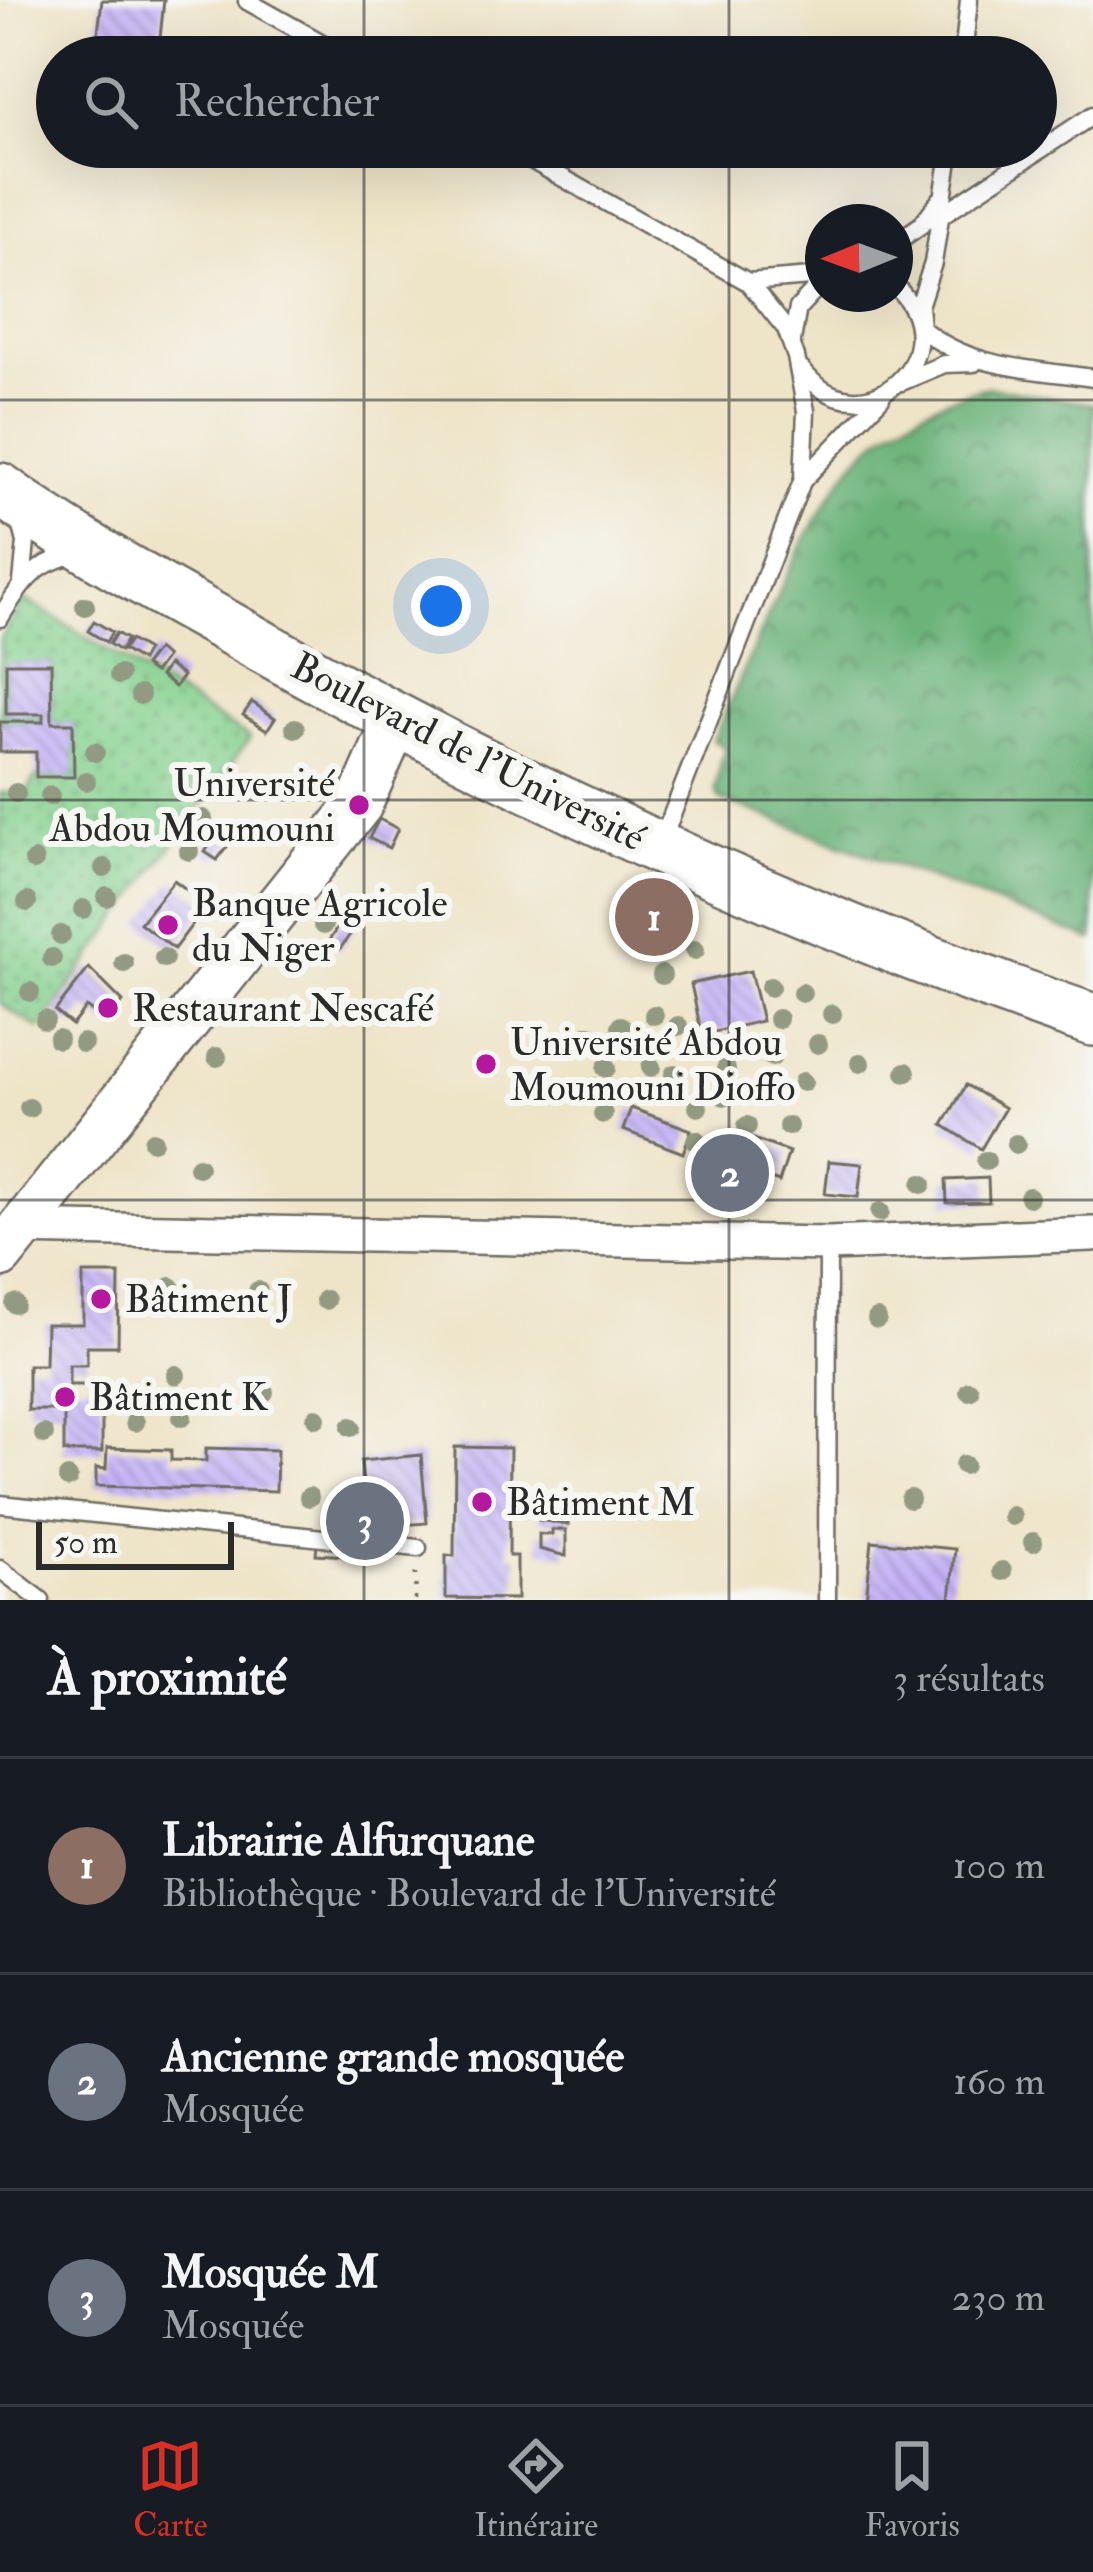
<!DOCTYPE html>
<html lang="fr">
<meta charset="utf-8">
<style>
:root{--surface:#171b24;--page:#20242c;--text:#f1f3f6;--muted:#9ea1a6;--line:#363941;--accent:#d93025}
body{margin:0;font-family:"IM FELL Double Pica",serif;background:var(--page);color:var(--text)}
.compass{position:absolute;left:805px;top:204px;width:108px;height:108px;border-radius:50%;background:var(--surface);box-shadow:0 12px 48px #0002;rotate:269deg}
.scale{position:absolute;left:36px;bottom:30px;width:198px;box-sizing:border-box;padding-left:12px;border:6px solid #2b2b2b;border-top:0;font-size:33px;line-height:42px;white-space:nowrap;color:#2b2b2b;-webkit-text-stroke:9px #f6f6f2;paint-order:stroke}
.you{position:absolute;left:441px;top:606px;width:42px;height:42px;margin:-30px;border:9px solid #fff;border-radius:50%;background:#1a73e8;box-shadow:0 0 0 18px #1a73e833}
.badge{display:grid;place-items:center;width:78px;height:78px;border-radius:50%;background:var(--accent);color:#fff;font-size:39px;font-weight:700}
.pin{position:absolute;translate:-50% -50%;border:6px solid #fff;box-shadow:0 3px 12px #0006}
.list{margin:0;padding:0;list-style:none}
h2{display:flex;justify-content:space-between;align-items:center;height:156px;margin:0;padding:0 48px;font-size:51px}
h2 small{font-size:39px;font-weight:400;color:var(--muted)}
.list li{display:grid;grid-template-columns:78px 1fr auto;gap:36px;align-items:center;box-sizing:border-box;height:216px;padding:0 48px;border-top:3px solid var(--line)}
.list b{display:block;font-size:45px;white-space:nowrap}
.list p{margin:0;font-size:39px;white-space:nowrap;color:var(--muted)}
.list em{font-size:39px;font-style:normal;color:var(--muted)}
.icon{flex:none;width:66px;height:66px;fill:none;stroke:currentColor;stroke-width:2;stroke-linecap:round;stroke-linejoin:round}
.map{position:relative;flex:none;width:1093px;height:1600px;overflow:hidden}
.search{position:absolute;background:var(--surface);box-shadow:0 12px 48px #0002;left:36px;right:36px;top:36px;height:132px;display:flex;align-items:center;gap:30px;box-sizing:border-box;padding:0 42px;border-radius:66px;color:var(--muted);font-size:45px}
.sheet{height:804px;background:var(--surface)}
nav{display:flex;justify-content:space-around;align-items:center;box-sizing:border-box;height:168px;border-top:3px solid var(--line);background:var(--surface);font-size:33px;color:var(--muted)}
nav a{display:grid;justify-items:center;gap:6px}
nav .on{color:var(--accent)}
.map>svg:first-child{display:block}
.grass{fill:url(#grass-dots);stroke:#587e5d;stroke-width:3}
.forest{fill:url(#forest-crowns);stroke:#4c6f52;stroke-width:3}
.building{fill:url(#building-back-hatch)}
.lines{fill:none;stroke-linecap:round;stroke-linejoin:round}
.lane-casing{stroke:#6f6c62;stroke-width:21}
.street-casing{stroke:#6f6c62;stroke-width:38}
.secondary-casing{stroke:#6f6c62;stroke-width:50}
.primary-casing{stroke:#6f6c62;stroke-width:56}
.path{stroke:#6f6c62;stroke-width:4.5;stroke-dasharray:3 9;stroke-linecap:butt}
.lane{stroke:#fff;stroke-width:16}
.street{stroke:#fff;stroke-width:33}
.secondary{stroke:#fff;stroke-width:45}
.primary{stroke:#fff;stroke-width:51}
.tree{fill:#929a82}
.grid{fill:none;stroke:#2b2b2b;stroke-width:3;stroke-opacity:0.55}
.poi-dot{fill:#b5179e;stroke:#f6f6f2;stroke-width:4.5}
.labels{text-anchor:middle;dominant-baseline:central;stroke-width:12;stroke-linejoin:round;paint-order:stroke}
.street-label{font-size:39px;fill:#2b2b2b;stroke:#f6f6f2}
.poi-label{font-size:39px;fill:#2b2b2b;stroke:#f6f6f2;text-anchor:start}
</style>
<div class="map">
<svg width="1093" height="1600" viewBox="0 0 1093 1600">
<defs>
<pattern id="grass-dots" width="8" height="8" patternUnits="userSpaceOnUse" patternTransform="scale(3)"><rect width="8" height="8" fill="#85d18f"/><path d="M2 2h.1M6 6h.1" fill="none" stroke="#6daa75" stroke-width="1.8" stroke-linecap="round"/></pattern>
<pattern id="forest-crowns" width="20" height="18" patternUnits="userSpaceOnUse" patternTransform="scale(3)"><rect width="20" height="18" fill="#6cb37a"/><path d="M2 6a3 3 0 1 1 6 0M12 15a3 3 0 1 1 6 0" fill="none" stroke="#599264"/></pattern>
<pattern id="building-back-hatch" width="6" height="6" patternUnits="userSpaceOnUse" patternTransform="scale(3)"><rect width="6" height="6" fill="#c4b2f7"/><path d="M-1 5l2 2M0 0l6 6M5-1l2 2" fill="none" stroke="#9f91c8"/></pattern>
</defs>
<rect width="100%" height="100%" fill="#f6f6f2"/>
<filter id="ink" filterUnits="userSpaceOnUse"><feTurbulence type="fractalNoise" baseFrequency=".00833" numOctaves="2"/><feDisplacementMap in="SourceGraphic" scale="24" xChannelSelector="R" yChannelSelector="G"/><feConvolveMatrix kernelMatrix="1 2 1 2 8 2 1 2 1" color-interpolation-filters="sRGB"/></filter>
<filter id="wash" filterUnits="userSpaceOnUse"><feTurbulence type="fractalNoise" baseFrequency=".004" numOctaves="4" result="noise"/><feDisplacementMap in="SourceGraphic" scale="48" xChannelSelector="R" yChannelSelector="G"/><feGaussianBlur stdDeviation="2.7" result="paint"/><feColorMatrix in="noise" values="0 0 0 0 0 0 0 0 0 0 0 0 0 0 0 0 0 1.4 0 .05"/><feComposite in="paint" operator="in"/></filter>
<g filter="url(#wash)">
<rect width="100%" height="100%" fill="#eee4c8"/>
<path class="grass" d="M24 599 250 738 39 1029 0 1003V793H27L36 777H73V724L52 723 51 663 6 664V714H43V722H0V639Z"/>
<path class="forest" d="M988 387 1093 404V940L720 799 715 790 725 747 713 740C754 651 790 552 847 472 877 429 938 398 988 387Z"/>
<g id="blocks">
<g class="building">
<path d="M102 0H164L158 57H95Z"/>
<path d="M94 621 112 632 106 642 88 631Z"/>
<path d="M116 633 127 639 120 651 109 644Z"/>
<path d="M130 640 147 650 141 661 123 650Z"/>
<path d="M157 649 166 657 154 673 144 666Z"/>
<path d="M6 663H51L52 723H73L74 777H36V752H0V722H43V714H6Z"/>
<path d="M168 665 183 676 175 687 160 676Z"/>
<path d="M252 702 275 718 267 730 243 715Z"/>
<path d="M379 819 398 829 389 848 369 838Z"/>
<path d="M219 831 232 840 217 860 205 852Z"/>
<path d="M174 880 207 905 174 949 140 923Z"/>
<path d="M643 900 664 909 653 935 632 926Z"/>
<path d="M343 919 355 927 340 949 328 942Z"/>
<path d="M89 968 123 1002 107 1023 86 1007 72 1025 55 1011Z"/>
<path d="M750 971 762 1021 702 1035 691 984Z"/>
<path d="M966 1085 1005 1108 981 1149 943 1125Z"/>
<path d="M631 1108 691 1130 683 1153 623 1130Z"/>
<path d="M751 1138 789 1152 779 1182 740 1168Z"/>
<path d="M829 1161 862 1164 858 1197 825 1194Z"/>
<path d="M988 1178 989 1202 947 1203 946 1180Z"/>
<path d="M83 1274H119L118 1346H87V1365H69V1385H102V1452H64V1410H28V1365H45L46 1324H83Z"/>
<path d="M455 1447 510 1448 509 1556H517V1599L446 1598V1555L454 1556Z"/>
<path d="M107 1448 171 1450V1460L206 1461V1448L277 1450 276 1491 96 1486V1468L106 1469Z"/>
<path d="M421 1455 427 1523 367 1528 361 1461Z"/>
<path d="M568 1500V1525L539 1520V1503Z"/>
<path d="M552 1530H566V1556L539 1549V1534L552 1535Z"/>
<path d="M872 1541 955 1549 950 1600H866Z"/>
<path d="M317 1545 347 1546V1556L316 1554Z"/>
</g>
</g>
</g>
<g filter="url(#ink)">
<use href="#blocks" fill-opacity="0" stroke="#6f6c62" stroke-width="3"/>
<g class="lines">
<defs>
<g id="lane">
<path d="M247 1 347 57"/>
<path d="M963 57 969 0"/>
<path d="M508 147 748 282 786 329 796 357 806 411 803 479 661 843"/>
<path d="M951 147 933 263 919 306 921 328C968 369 1034 369 1093 378"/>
<path d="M940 216 1093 115"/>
<path d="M895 243 921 225 939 201"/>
<path d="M748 282 823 276"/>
<path d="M792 340 798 308 823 281"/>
<path d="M802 370C863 448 965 352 895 286"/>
<path d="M901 382 944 364 974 363"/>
<path d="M804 479 881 398"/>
<path d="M20 519 26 542 22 582"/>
<path d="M0 618C20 585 37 559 78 555"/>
<path d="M0 1504 418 1548"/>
<path d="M0 1569 41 1600"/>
<path d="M827 1600 828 1244"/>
</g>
<path id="street" d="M16 1228 828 1244 1093 1234"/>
<path id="secondary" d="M0 1255 359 805 396 721"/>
<path id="primary" d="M0 489C83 550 176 597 265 648 529 796 806 923 1093 1020"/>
</defs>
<use href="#lane" class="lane-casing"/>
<use href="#street" class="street-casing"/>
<use href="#secondary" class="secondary-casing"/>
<use href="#primary" class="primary-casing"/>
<path class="path" d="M415 1600 416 1571"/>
<use href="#lane" class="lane"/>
<use href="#street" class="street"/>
<use href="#secondary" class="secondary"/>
<use href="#primary" class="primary"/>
</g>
<g class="tree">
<circle cx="85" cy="606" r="10"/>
<circle cx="119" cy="675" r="10"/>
<circle cx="140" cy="695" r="10"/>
<circle cx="295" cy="728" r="10"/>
<circle cx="95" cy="752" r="10"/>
<circle cx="86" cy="781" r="10"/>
<circle cx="262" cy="792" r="10"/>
<circle cx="16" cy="793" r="10"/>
<circle cx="50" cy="796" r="10"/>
<circle cx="203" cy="819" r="10"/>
<circle cx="99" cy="835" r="10"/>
<circle cx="68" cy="839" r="10"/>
<circle cx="189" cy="851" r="10"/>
<circle cx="34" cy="861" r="10"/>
<circle cx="104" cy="868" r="10"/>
<circle cx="107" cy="897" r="10"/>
<circle cx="27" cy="902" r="10"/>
<circle cx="83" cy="909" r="10"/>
<circle cx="323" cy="925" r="10"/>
<circle cx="61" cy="935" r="10"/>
<circle cx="695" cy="950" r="10"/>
<circle cx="52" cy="958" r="10"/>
<circle cx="164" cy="958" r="10"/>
<circle cx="124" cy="963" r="10"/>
<circle cx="662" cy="975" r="10"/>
<circle cx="770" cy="987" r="10"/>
<circle cx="30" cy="992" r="10"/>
<circle cx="802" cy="993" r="10"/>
<circle cx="255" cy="1014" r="10"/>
<circle cx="832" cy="1014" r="10"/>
<circle cx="654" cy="1015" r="10"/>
<circle cx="778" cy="1019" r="10"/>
<circle cx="45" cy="1020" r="10"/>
<circle cx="621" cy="1026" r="10"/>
<circle cx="678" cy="1026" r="10"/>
<circle cx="589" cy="1035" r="10"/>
<circle cx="58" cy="1039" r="10"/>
<circle cx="83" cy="1043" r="10"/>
<circle cx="818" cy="1044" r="10"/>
<circle cx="617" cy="1047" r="10"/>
<circle cx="217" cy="1057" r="10"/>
<circle cx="772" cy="1057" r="10"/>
<circle cx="860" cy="1063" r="10"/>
<circle cx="651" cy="1067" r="10"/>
<circle cx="606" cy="1068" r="10"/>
<circle cx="726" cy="1069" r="10"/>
<circle cx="906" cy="1072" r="10"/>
<circle cx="674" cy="1074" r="10"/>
<circle cx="803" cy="1082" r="10"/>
<circle cx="595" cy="1087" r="10"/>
<circle cx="780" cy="1091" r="10"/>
<circle cx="637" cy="1095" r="10"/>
<circle cx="724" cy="1096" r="10"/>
<circle cx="698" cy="1107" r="10"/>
<circle cx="29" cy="1108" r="10"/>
<circle cx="603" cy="1114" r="10"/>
<circle cx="747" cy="1126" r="10"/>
<circle cx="788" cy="1126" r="10"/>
<circle cx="696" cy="1140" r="10"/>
<circle cx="153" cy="1141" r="10"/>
<circle cx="1016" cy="1144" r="10"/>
<circle cx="724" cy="1154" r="10"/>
<circle cx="986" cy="1161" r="10"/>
<circle cx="198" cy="1167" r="10"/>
<circle cx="922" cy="1184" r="10"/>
<circle cx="1029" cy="1197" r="10"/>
<circle cx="880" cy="1212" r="10"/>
<circle cx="171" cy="1287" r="10"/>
<circle cx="258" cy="1291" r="10"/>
<circle cx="325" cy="1300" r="10"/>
<circle cx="15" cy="1304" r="10"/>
<circle cx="877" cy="1319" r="10"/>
<circle cx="176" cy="1375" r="10"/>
<circle cx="969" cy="1391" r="10"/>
<circle cx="264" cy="1392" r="10"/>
<circle cx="182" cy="1417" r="10"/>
<circle cx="316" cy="1418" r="10"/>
<circle cx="135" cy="1422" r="10"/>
<circle cx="351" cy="1427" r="10"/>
<circle cx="44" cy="1434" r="10"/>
<circle cx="964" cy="1465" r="10"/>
<circle cx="68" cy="1478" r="10"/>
<circle cx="309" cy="1497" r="10"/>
<circle cx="910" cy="1499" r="10"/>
<circle cx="1012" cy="1516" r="10"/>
<circle cx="1033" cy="1542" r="10"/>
<circle cx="1002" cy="1571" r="10"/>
</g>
</g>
<path class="grid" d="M364 0V57M729 0V57M364 147V1600M729 147V1600M0 400H1093M0 800H1093M0 1200H1093"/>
<g class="poi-dot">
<circle cx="359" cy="805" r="12"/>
<circle cx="168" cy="925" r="12"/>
<circle cx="108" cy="1008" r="12"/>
<circle cx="486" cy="1064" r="12"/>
<circle cx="101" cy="1299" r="12"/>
<circle cx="65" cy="1397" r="12"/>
<circle cx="482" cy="1502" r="12"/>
</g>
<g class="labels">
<g class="street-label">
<text transform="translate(468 752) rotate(27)">Boulevard de l'Université</text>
</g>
<g class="poi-label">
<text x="335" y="783" text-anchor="end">Université<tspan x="335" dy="45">Abdou Moumouni</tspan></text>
<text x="192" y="903">Banque Agricole<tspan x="192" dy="45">du Niger</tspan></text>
<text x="132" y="1008">Restaurant Nescafé</text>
<text x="510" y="1042">Université Abdou<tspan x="510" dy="45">Moumouni Dioffo</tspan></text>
<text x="125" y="1299">Bâtiment J</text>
<text x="89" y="1397">Bâtiment K</text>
<text x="506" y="1502">Bâtiment M</text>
</g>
</g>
</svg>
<svg class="compass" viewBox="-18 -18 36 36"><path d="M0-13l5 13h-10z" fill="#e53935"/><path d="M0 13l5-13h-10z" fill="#9ea1a6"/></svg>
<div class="scale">50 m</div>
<div class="you"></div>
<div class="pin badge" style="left:654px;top:917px;background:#8d6e63">1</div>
<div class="pin badge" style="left:730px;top:1173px;background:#6b7280">2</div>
<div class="pin badge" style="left:365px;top:1521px;background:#6b7280">3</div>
<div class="search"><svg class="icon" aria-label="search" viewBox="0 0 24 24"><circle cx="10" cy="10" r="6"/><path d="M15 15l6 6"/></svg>Rechercher</div>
</div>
<section class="sheet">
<h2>À proximité<small>3 résultats</small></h2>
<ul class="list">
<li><span class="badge" style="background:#8d6e63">1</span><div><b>Librairie Alfurquane</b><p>Bibliothèque · Boulevard de l'Université</p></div><em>100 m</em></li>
<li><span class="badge" style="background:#6b7280">2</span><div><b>Ancienne grande mosquée</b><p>Mosquée</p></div><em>160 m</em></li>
<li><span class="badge" style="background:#6b7280">3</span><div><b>Mosquée M</b><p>Mosquée</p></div><em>230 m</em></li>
</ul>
</section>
<nav>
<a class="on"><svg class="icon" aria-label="map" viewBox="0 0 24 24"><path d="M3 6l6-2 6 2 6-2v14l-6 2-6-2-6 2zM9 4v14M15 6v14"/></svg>Carte</a>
<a><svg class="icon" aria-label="directions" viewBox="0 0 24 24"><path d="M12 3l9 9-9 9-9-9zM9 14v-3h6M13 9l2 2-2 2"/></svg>Itinéraire</a>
<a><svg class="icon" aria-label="saved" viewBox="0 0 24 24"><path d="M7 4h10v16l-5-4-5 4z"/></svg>Favoris</a>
</nav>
